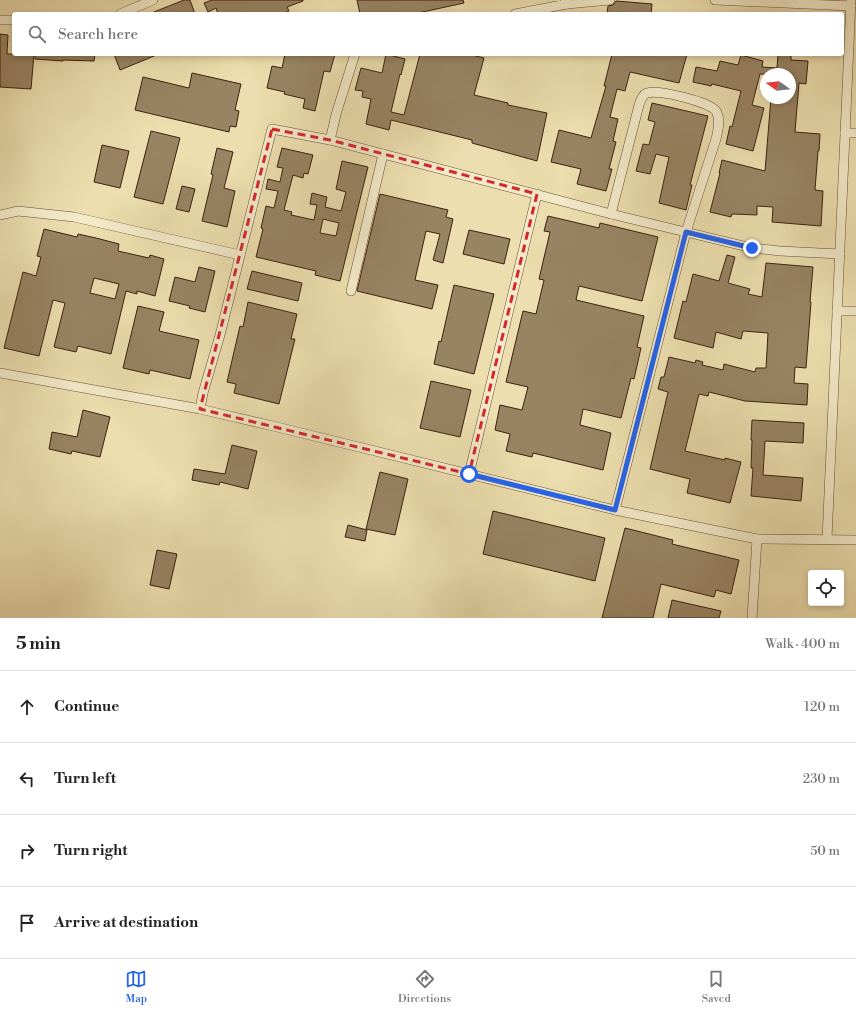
<!DOCTYPE html>
<meta charset="utf-8">
<style>
:root{--surface:#fff;--page:#f6f6f6;--text:#222;--muted:#767676;--line:#e0e0e0;--accent:#2563eb}
body{margin:0;font-family:"Libre Bodoni",serif;background:var(--page);color:var(--text)}
.controls{position:absolute;right:12px;bottom:12px;display:grid;overflow:hidden;border-radius:4px;box-shadow:0 2px 6px #0003}
.controls button{width:36px;height:36px;display:grid;place-items:center;padding:0;border:0;border-bottom:1px solid var(--line);background:var(--surface);color:var(--text);font:20px sans-serif}
.compass{position:absolute;left:760px;top:68px;width:36px;height:36px;border-radius:50%;background:var(--surface);box-shadow:0 2px 6px #0003;rotate:284deg}
.stop{position:absolute;width:12px;height:12px;margin:-9px;border:3px solid #2563eb;border-radius:50%;background:#fff}
.stop.end{background:#2563eb;border-color:#fff;box-shadow:0 1px 4px #0008}
.list{margin:0;padding:0;list-style:none}
h2{display:flex;justify-content:space-between;align-items:center;height:52px;margin:0;padding:0 16px;font-size:17px}
h2 small{font-size:13px;font-weight:400;color:var(--muted)}
.list li{display:grid;grid-template-columns:26px 1fr auto;gap:12px;align-items:center;box-sizing:border-box;height:72px;padding:0 16px;border-top:1px solid var(--line)}
.list b{display:block;font-size:15px;white-space:nowrap}
.list em{font-size:13px;font-style:normal;color:var(--muted)}
.icon{flex:none;width:22px;height:22px;fill:none;stroke:currentColor;stroke-width:2;stroke-linecap:round;stroke-linejoin:round}
.map{position:relative;flex:none;width:856px;height:618px;overflow:hidden}
.search{position:absolute;background:var(--surface);box-shadow:0 2px 6px #0003;left:12px;right:12px;top:12px;height:44px;display:flex;align-items:center;gap:10px;box-sizing:border-box;padding:0 14px;border-radius:4px;color:var(--muted);font-size:15px}
.sheet{height:340px;background:var(--surface)}
nav{display:flex;justify-content:space-around;align-items:center;box-sizing:border-box;height:56px;border-top:1px solid var(--line);background:var(--surface);font-size:11px;color:var(--muted)}
nav a{display:grid;justify-items:center;gap:2px}
nav .on{color:var(--accent)}
.map>svg:first-child{display:block}
.building{fill:#988363;stroke:#3c2111;fill-rule:evenodd}
.lines{fill:none;stroke-linecap:round;stroke-linejoin:round}
.minor-casing{stroke:#685038;stroke-width:10}
.minor{stroke:#f3eaca;stroke-width:9}
.route{stroke:#2563eb;stroke-width:5}
.marked{fill:none;stroke:#d62828;stroke-width:3;stroke-dasharray:8 5;stroke-linejoin:round}
</style>
<div class="map">
<svg width="856" height="618" viewBox="0 0 856 618">
<rect width="100%" height="100%" fill="#ecdeae"/>
<filter id="stains"><feTurbulence type="fractalNoise" baseFrequency=".005" numOctaves="4"/><feColorMatrix values="0 0 0 0 .2 0 0 0 0 .09 0 0 0 0 .02 0 0 0 .5 -.17"/></filter>
<radialGradient id="worn" r=".72"><stop offset=".6" stop-color="#630" stop-opacity="0"/><stop offset="1" stop-color="#630" stop-opacity=".3"/></radialGradient>
<g class="building">
<path d="M184 0H190L195 14H149Z"/>
<path d="M212 0H303V1L287 7 289 11 282 14H218L216 8 208 12 204 3Z"/>
<path d="M357 0H463L464 3 418 13V14H360Z"/>
<path d="M616 1 652 4 651 14H607L608 6 613 5Z"/>
<path d="M0 34 8 35 7 54H34L31 89 0 87Z"/>
<path d="M35 54H95L94 61 63 60V61L35 59Z"/>
<path d="M114 54H159L120 70Z"/>
<path d="M285 54H335L330 72 324 71 315 111 303 108 305 99 284 94 285 92 267 88 272 66 282 68Z"/>
<path d="M386 54 405 59 401 75 400 74 391 112 404 115 420 54H468L484 58 474 95 508 103V105L547 113 537 161 472 143V140L391 120 389 130 366 124 371 99 362 97 363 91 355 90 361 68 382 73Z"/>
<path d="M612 54H687L679 83 630 72 625 91 617 89 610 117 618 119 613 141 616 142 609 169H612L606 191 577 184 581 169 551 162 559 130 591 138 606 86H604Z"/>
<path d="M778 54H791V60L808 61 806 84 799 83 795 132 820 134 819 151H818L815 190 823 191 821 226 772 222 773 207 757 206V215L732 214 731 217 710 212 720 173H719L722 160 765 171 771 98H790V74H760L752 105 764 108 753 151 726 144 730 126 732 127 741 91 712 84 711 86 693 82 696 67 717 71 720 61 738 65 741 55 763 61 762 67 777 68Z"/>
<path d="M192 73 241 84 235 110 239 111 236 127 230 126 229 132 135 110 143 77 189 88Z"/>
<path d="M652 103 708 116 690 185H692L686 210 659 203 669 157 656 154 650 174 636 171 643 144 649 145 655 122 648 120Z"/>
<path d="M151 131 180 138 163 204 134 197Z"/>
<path d="M102 145 129 151 120 188 94 182Z"/>
<path d="M217 148 233 152 224 188 235 191 227 227 202 221 213 175 211 174Z"/>
<path d="M282 148 313 155 308 174 304 173 303 178 293 175 284 210 292 212 291 215 314 220 317 205 310 204 312 193 327 197 325 207 341 211 346 192 336 189 342 161 368 167 340 281 315 275 316 271 256 257 263 229 261 228 266 206 274 208 278 191 266 189 268 179 280 182 283 168 277 167ZM323 219 339 223 336 236 320 233Z"/>
<path d="M182 186 195 189 189 212 176 209Z"/>
<path d="M380 194 448 210 446 217 453 219 443 263 433 260 440 234 426 231 415 280 438 285 432 309 357 291Z"/>
<path d="M548 216 599 228 600 223 658 237 642 301 579 286 576 300 644 316 637 347 641 348 634 379 631 378 621 418 583 409 580 425 611 433 603 470 533 453 532 457 506 451 510 434 495 430 500 405 522 410 528 387 506 382 523 311 536 314 544 280 539 279 550 232 544 231Z"/>
<path d="M44 229 77 237 78 234 96 238 119 244 118 251 149 258 150 255 164 259 155 296 137 291V294L126 291 111 354 78 346 76 352 54 347 65 303 53 300 39 356 4 348 23 272 36 276 41 257 37 256ZM94 278 119 284 115 299 90 293Z"/>
<path d="M469 230 510 239 504 264 463 254Z"/>
<path d="M727 255 735 257 728 283 750 289 748 294 762 297 766 263 813 267 810 302H811L806 368 795 367 794 383 808 384 807 405 745 401 709 392 708 396 699 394 685 451 725 460V458L741 462 730 503 687 493 690 479 650 469 668 392 658 389 661 377H664L669 357 695 363 696 360 703 362 702 365 723 370 724 364 755 372 756 368H766L768 333 743 331 741 339 716 332 713 348 674 338 683 301 686 302 693 274 719 281Z"/>
<path d="M199 267 215 271 205 312 189 308 190 306 169 301 175 277 195 282Z"/>
<path d="M252 271 302 283 298 301 247 289Z"/>
<path d="M454 285 494 294 474 374 434 364 439 341 441 342Z"/>
<path d="M248 302 297 314 291 339H295L279 404 234 393 236 384 227 382 240 326 243 327Z"/>
<path d="M138 306 164 312 159 331 199 340 190 379 150 370 149 374 123 368Z"/>
<path d="M431 381 471 390 460 437 420 428Z"/>
<path d="M83 410 110 417 100 457 72 451 71 454 49 449 52 432 77 437Z"/>
<path d="M752 420 804 423 803 443 765 441 763 475 803 478 801 501 751 496 753 468H751L752 440H751Z"/>
<path d="M232 445 257 451 248 489 220 482 219 485 192 480 194 469 225 474Z"/>
<path d="M380 472 408 479 395 535 366 529Z"/>
<path d="M493 511 605 538 595 581 483 554Z"/>
<path d="M348 525 367 530 365 541 345 537Z"/>
<path d="M625 528 673 540 672 544 739 560 731 594 716 590 714 597 661 584 653 618H602Z"/>
<path d="M157 550 177 554 169 589 150 585Z"/>
<path d="M672 600 721 611 719 618H668Z"/>
</g>
<g class="lines">
<defs>
<g id="minor">
<path d="M715 0 851 6"/>
<path d="M567 4 610 0"/>
<path d="M120 14 153 0"/>
<path d="M515 14 567 4 565 0"/>
<path d="M0 20H14"/>
<path d="M845 133H856"/>
<path d="M330 140 611 214 752 248 780 251 840 254"/>
<path d="M611 214 639 105C641 100 642 95 647 93 658 89 710 102 716 111 721 119 718 131 716 139L686 232 615 510"/>
<path d="M0 215 18 211 74 217 240 255"/>
<path d="M351 291 383 154"/>
<path d="M837 311H856"/>
<path d="M0 373 200 409 273 426 615 510 757 539 856 540"/>
<path d="M200 409 203 393 220 335 272 129 330 140 337 111 355 54"/>
<path d="M469 474 537 194"/>
<path d="M827 539 851 0"/>
<path d="M752 618 757 539"/>
</g>
</defs>
<use href="#minor" class="minor-casing"/>
<use href="#minor" class="minor"/>
</g>
<g class="lines">
<path class="route" d="M469 474 615 510 686 232 752 248"/>
</g>
<path class="marked" d="M272 129 330 140 537 194 469 474 200 409Z"/>
<rect width="100%" height="100%" filter="url(#stains)"/>
<rect width="100%" height="100%" fill="url(#worn)"/>
</svg>
<div class="controls">
<button><svg class="icon" aria-label="locate" viewBox="0 0 24 24"><circle cx="12" cy="12" r="6"/><path d="M12 2v4M12 18v4M2 12h4M18 12h4"/></svg></button>
</div>
<svg class="compass" viewBox="-18 -18 36 36"><path d="M0-13l5 13h-10z" fill="#e53935"/><path d="M0 13l5-13h-10z" fill="#767676"/></svg>
<div class="stop" style="left:469px;top:474px"></div>
<div class="stop end" style="left:752px;top:248px"></div>
<div class="search"><svg class="icon" aria-label="search" viewBox="0 0 24 24"><circle cx="10" cy="10" r="6"/><path d="M15 15l6 6"/></svg>Search here</div>
</div>
<section class="sheet">
<h2>5 min<small>Walk · 400 m</small></h2>
<ul class="list">
<li><svg class="icon" aria-label="ahead" viewBox="0 0 24 24"><path d="M12 20V5M6 11l6-6 6 6"/></svg><div><b>Continue</b></div><em>120 m</em></li>
<li><svg class="icon" aria-label="left" viewBox="0 0 24 24"><path d="M17 20v-9H6M10 6l-5 5 5 5"/></svg><div><b>Turn left</b></div><em>230 m</em></li>
<li><svg class="icon" aria-label="right" viewBox="0 0 24 24"><path d="M7 20v-9h11M14 6l5 5-5 5"/></svg><div><b>Turn right</b></div><em>50 m</em></li>
<li><svg class="icon" aria-label="arrive" viewBox="0 0 24 24"><path d="M6 21V4h12l-3 4 3 4H6"/></svg><div><b>Arrive at destination</b></div></li>
</ul>
</section>
<nav>
<a class="on"><svg class="icon" aria-label="map" viewBox="0 0 24 24"><path d="M3 6l6-2 6 2 6-2v14l-6 2-6-2-6 2zM9 4v14M15 6v14"/></svg>Map</a>
<a><svg class="icon" aria-label="directions" viewBox="0 0 24 24"><path d="M12 3l9 9-9 9-9-9zM9 14v-3h6M13 9l2 2-2 2"/></svg>Directions</a>
<a><svg class="icon" aria-label="saved" viewBox="0 0 24 24"><path d="M7 4h10v16l-5-4-5 4z"/></svg>Saved</a>
</nav>
